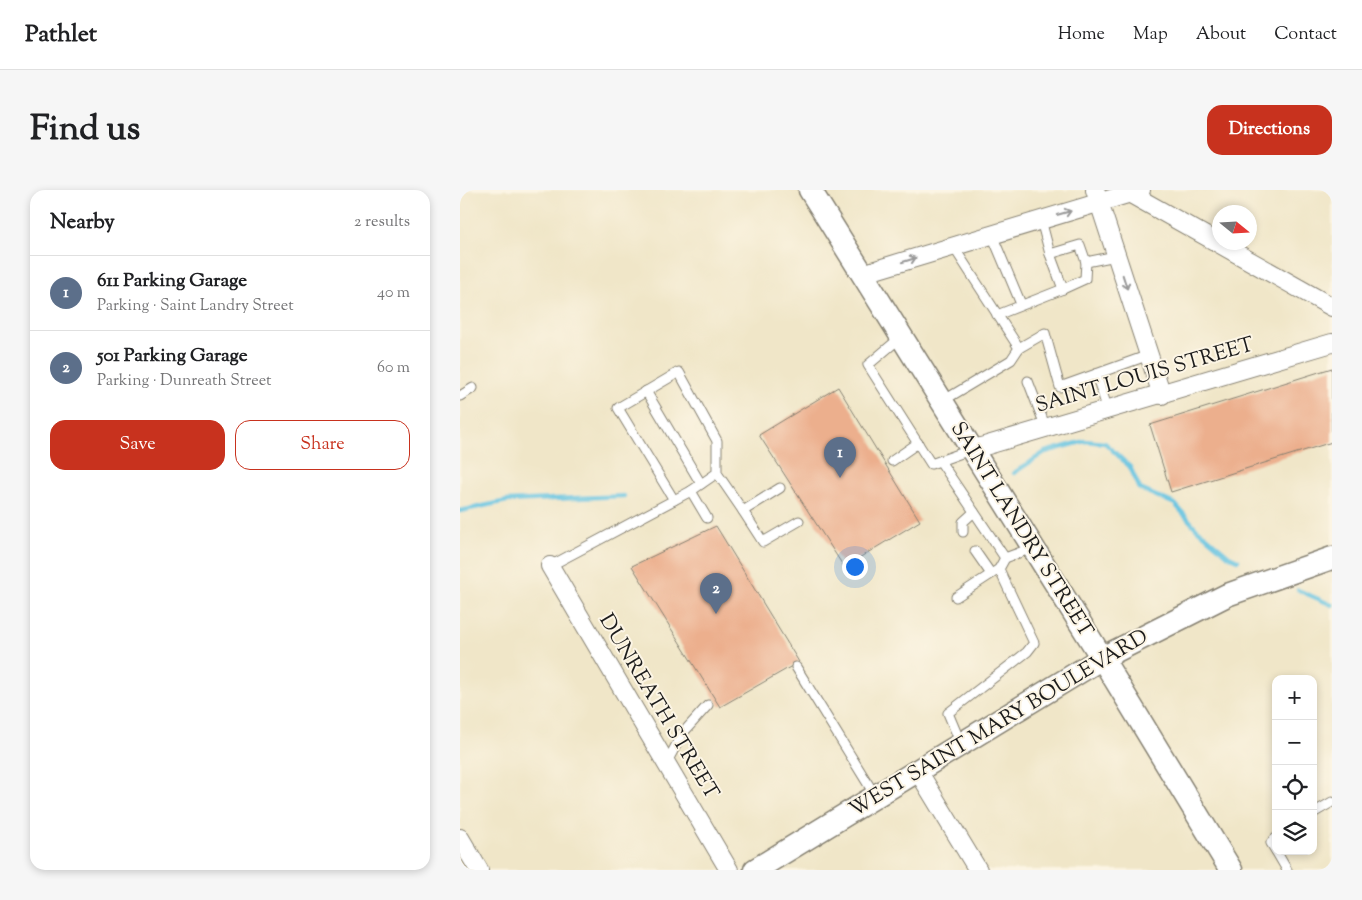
<!DOCTYPE html>
<meta charset="utf-8">
<style>
:root{--surface:#fff;--page:#f6f6f6;--text:#202124;--muted:#757577;--line:#e0e0e0;--accent:#c8321e}
body{margin:0;font-family:"Sorts Mill Goudy",serif;background:var(--page);color:var(--text)}
.controls{position:absolute;right:15px;bottom:15px;display:grid;overflow:hidden;border-radius:10px;box-shadow:0 2px 8px #0003}
.controls button{width:45px;height:45px;display:grid;place-items:center;padding:0;border:0;border-bottom:1px solid var(--line);background:var(--surface);color:var(--text);font:25px sans-serif}
.compass{position:absolute;left:752px;top:15px;width:45px;height:45px;border-radius:50%;background:var(--surface);box-shadow:0 2px 8px #0003;rotate:108deg}
.you{position:absolute;left:394px;top:376px;width:18px;height:18px;margin:-12px;border:4px solid #fff;border-radius:50%;background:#1a73e8;box-shadow:0 0 0 8px #1a73e833}
.badge{display:grid;place-items:center;width:32px;height:32px;border-radius:50%;background:var(--accent);color:#fff;font-size:16px;font-weight:700}
.pin{position:absolute;translate:-50% -41px;filter:drop-shadow(0 1px 2px #0008)}
.pin::after{content:'';position:absolute;top:26px;width:18px;height:15px;background:inherit;clip-path:polygon(0 0,100% 0,50% 100%)}
.list{margin:0;padding:0;list-style:none}
h2{display:flex;justify-content:space-between;align-items:center;height:65px;margin:0;padding:0 20px;font-size:21px}
h2 small{font-size:16px;font-weight:400;color:var(--muted)}
.list li{display:grid;grid-template-columns:32px 1fr auto;gap:15px;align-items:center;box-sizing:border-box;height:75px;padding:0 20px;border-top:1px solid var(--line)}
.list b{display:block;font-size:19px;white-space:nowrap}
.list p{margin:0;font-size:16px;white-space:nowrap;color:var(--muted)}
.list em{font-size:16px;font-style:normal;color:var(--muted)}
.actions{display:flex;gap:10px;padding:15px 20px}
.actions a{flex:1;padding:11px 0;border:1px solid var(--accent);border-radius:15px;text-align:center;font-size:18px;color:var(--accent)}
.actions .main{background:var(--accent);color:#fff}
.icon{flex:none;width:28px;height:28px;fill:none;stroke:currentColor;stroke-width:2;stroke-linecap:round;stroke-linejoin:round}
.map{position:relative;flex:none;width:872px;height:680px;overflow:hidden;border-radius:15px}
header{display:flex;align-items:center;gap:30px;box-sizing:border-box;height:70px;padding:0 25px;background:var(--surface);border-bottom:1px solid var(--line)}
header strong{font-size:24px}
nav{display:flex;gap:28px;margin-inline-start:auto;font-size:18px}
.intro{display:flex;align-items:center;justify-content:space-between;box-sizing:border-box;height:120px;padding:0 30px}
h1{margin:0;font-size:35px}
.button{padding:12px 22px;border-radius:15px;background:var(--accent);color:#fff;font-size:18px;font-weight:700}
main{display:flex;gap:30px;padding:0 30px}
aside{flex:1;background:var(--surface);border-radius:15px;box-shadow:0 2px 8px #0003}
.map>svg:first-child{display:block}
.lines{fill:none;stroke-linecap:round;stroke-linejoin:round}
.stream{stroke:#63c3e1;stroke-width:4.5}
.building{fill:#ecaf8d}
.service-casing{stroke:#868172;stroke-width:11}
.minor-casing{stroke:#868172;stroke-width:20}
.tertiary-casing{stroke:#868172;stroke-width:25}
.service{stroke:#fff;stroke-width:9}
.minor{stroke:#fff;stroke-width:18}
.tertiary{stroke:#fff;stroke-width:22}
.oneway{stroke:#999}
.labels{text-anchor:middle;dominant-baseline:central;stroke-width:4;stroke-linejoin:round;paint-order:stroke}
.street-label{font-size:21px;fill:#1c1c1c;stroke:#fcf5e5}
</style>
<header>
<strong>Pathlet</strong>
<nav><a>Home</a><a>Map</a><a>About</a><a>Contact</a></nav>
</header>
<div class="intro"><h1>Find us</h1><a class="button">Directions</a></div>
<main>
<aside>
<h2>Nearby<small>2 results</small></h2>
<ul class="list">
<li><span class="badge" style="background:#5c6f8a">1</span><div><b>611 Parking Garage</b><p>Parking · Saint Landry Street</p></div><em>40 m</em></li>
<li><span class="badge" style="background:#5c6f8a">2</span><div><b>501 Parking Garage</b><p>Parking · Dunreath Street</p></div><em>60 m</em></li>
</ul>
<div class="actions"><a class="main">Save</a><a>Share</a></div>
</aside>
<div class="map">
<svg width="872" height="680" viewBox="0 0 872 680">
<rect width="100%" height="100%" fill="#fcf5e5"/>
<filter id="ink" filterUnits="userSpaceOnUse"><feTurbulence type="fractalNoise" baseFrequency=".02" numOctaves="2"/><feDisplacementMap in="SourceGraphic" scale="10" xChannelSelector="R" yChannelSelector="G"/><feConvolveMatrix kernelMatrix="1 2 1 2 8 2 1 2 1" color-interpolation-filters="sRGB"/></filter>
<filter id="wash" filterUnits="userSpaceOnUse"><feTurbulence type="fractalNoise" baseFrequency=".0096" numOctaves="4" result="noise"/><feDisplacementMap in="SourceGraphic" scale="20" xChannelSelector="R" yChannelSelector="G"/><feGaussianBlur stdDeviation="1.12" result="paint"/><feColorMatrix in="noise" values="0 0 0 0 0 0 0 0 0 0 0 0 0 0 0 0 0 1.4 0 .05"/><feComposite in="paint" operator="in"/></filter>
<g filter="url(#wash)">
<rect width="100%" height="100%" fill="#f0e6c8"/>
<g class="lines">
<g class="stream">
<path d="M554 283 585 262 625 251 645 253 670 277 680 299 715 314 736 338 769 366 778 370"/>
<path d="M0 321 47 311 164 306"/>
<path d="M838 400 872 415"/>
</g>
</g>
<g id="blocks">
<g class="building">
<path d="M872 178V252L711 302 690 235Z"/>
<path d="M378 197 460 331 384 377 299 245Z"/>
<path d="M256 336 339 472 260 517 172 376Z"/>
</g>
</g>
</g>
<g filter="url(#ink)">
<use href="#blocks" fill-opacity="0" stroke="#868172" stroke-width="1"/>
<g class="lines">
<defs>
<g id="service">
<path d="M581 30 590 64 620 55 626 72 656 66"/>
<path d="M532 45 561 114"/>
<path d="M590 64 603 99 625 89 626 72"/>
<path d="M537 125 603 99"/>
<path d="M441 147 408 175 471 274 510 260"/>
<path d="M559 158 585 143 600 197 689 165"/>
<path d="M636 184 648 220"/>
<path d="M568 191 586 238"/>
<path d="M186 201 241 294"/>
<path d="M0 206 13 198"/>
<path d="M481 212 551 170 559 158 493 56"/>
<path d="M432 271 458 253"/>
<path d="M480 271 545 368 572 358"/>
<path d="M257 283 283 321 320 298"/>
<path d="M214 310 158 218 219 182 257 251V283L231 301"/>
<path d="M283 321 303 352 339 331"/>
<path d="M503 342V332L514 322"/>
<path d="M515 361 531 384"/>
<path d="M90 376 231 301 247 328"/>
<path d="M496 407 539 379"/>
<path d="M336 477 416 607"/>
<path d="M501 554 488 523 567 462 574 453 539 379 545 368"/>
<path d="M206 574 222 544 248 515"/>
<path d="M853 623 872 612"/>
<path d="M816 648 811 653 816 661"/>
<path d="M816 661 827 680"/>
</g>
<g id="minor">
<path d="M635 0 702 205"/>
<path d="M669 3 872 117"/>
<path d="M402 84 681 0"/>
<path d="M511 260 872 153"/>
<path d="M90 376 269 680"/>
<path d="M458 581 518 680"/>
<path d="M0 648 19 680"/>
</g>
<g id="tertiary">
<path d="M350 0 642 468 771 680"/>
<path d="M295 680 642 468 767 405 872 368"/>
</g>
</defs>
<use href="#service" class="service-casing"/>
<use href="#minor" class="minor-casing"/>
<use href="#tertiary" class="tertiary-casing"/>
<use href="#service" class="service"/>
<use href="#minor" class="minor"/>
<use href="#tertiary" class="tertiary"/>
</g>
<defs><path id="oneway-shaft" d="M-6 0H5M1.5-3L5.5 0L1.5 3" fill="none" stroke-width="1.6" stroke-linecap="round" stroke-linejoin="round" transform="scale(1.25)"/></defs>
<g class="oneway">
<use href="#oneway-shaft" transform="translate(604 23) rotate(-16)"/>
<use href="#oneway-shaft" transform="translate(449 70) rotate(-17)"/>
<use href="#oneway-shaft" transform="translate(665 92) rotate(72)"/>
</g>
</g>
<g class="labels">
<g class="street-label">
<text transform="translate(685 186) rotate(-16)">SAINT LOUIS STREET</text>
<text transform="translate(561 340) rotate(58)">SAINT LANDRY STREET</text>
<text transform="translate(198 517) rotate(59)">DUNREATH STREET</text>
<text transform="translate(539 534) rotate(-31)">WEST SAINT MARY BOULEVARD</text>
</g>
</g>
</svg>
<div class="controls">
<button>+</button>
<button>−</button>
<button><svg class="icon" aria-label="locate" viewBox="0 0 24 24"><circle cx="12" cy="12" r="6"/><path d="M12 2v4M12 18v4M2 12h4M18 12h4"/></svg></button>
<button><svg class="icon" aria-label="layers" viewBox="0 0 24 24"><path d="M12 4l9 5-9 5-9-5zM3 14l9 5 9-5"/></svg></button>
</div>
<svg class="compass" viewBox="-18 -18 36 36"><path d="M0-13l5 13h-10z" fill="#e53935"/><path d="M0 13l5-13h-10z" fill="#757577"/></svg>
<div class="you"></div>
<div class="pin badge" style="left:380px;top:288px;background:#5c6f8a">1</div>
<div class="pin badge" style="left:256px;top:424px;background:#5c6f8a">2</div>
</div>
</main>
